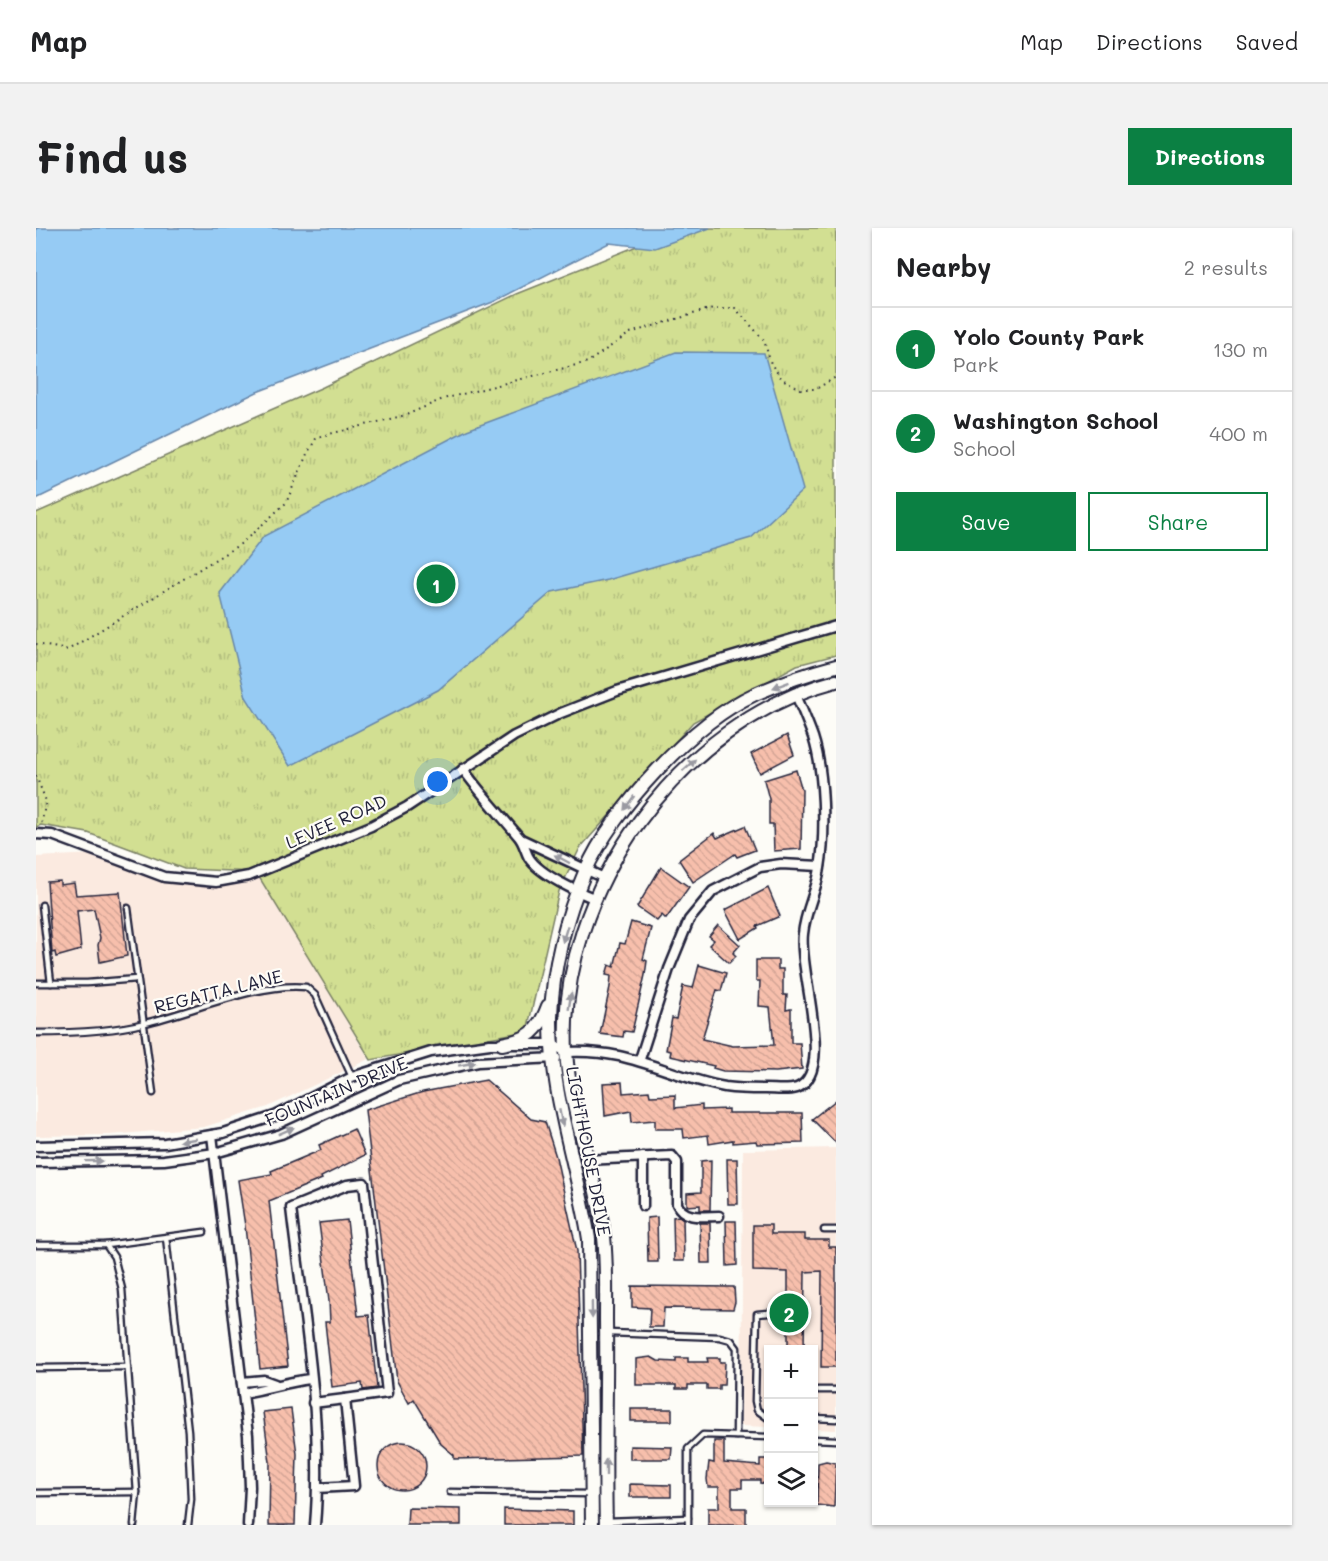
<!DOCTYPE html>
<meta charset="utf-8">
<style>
:root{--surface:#fff;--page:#f2f2f2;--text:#202124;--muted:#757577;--line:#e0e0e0;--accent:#0b8043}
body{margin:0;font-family:Mali,sans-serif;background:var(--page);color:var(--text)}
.controls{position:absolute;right:18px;bottom:18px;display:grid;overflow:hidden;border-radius:0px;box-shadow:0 2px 4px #0004}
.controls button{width:54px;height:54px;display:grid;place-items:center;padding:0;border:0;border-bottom:2px solid var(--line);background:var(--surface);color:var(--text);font:30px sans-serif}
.you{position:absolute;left:402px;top:554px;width:21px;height:21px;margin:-15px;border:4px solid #fff;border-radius:50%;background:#1a73e8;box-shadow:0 0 0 9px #1a73e833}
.badge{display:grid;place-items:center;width:39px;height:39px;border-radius:50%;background:var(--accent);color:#fff;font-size:20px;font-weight:700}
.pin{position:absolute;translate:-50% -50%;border:3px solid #fff;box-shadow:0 2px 6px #0006}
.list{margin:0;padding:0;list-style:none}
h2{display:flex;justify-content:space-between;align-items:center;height:78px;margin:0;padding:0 24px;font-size:26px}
h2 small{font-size:20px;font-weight:400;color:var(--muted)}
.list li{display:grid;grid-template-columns:39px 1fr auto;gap:18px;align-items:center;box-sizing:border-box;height:84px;padding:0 24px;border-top:2px solid var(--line)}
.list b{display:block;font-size:22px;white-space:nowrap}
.list p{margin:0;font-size:20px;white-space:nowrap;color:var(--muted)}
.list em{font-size:20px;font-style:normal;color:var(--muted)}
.actions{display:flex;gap:12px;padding:18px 24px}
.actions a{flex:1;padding:14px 0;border:2px solid var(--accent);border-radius:0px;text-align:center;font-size:21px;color:var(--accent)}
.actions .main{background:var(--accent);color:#fff}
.icon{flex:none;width:33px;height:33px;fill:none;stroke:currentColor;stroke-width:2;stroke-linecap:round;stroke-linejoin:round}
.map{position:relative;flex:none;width:800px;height:1297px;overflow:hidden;border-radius:0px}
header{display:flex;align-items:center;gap:36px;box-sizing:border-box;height:84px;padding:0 30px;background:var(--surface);border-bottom:2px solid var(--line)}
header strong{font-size:28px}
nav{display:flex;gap:33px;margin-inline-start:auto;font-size:21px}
.intro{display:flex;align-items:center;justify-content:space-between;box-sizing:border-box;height:144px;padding:0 36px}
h1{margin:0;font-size:42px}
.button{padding:15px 27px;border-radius:0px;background:var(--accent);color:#fff;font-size:21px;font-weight:700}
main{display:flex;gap:36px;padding:0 36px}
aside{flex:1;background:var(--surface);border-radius:0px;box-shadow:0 2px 4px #0004}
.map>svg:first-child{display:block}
.built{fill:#fbeae0}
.grass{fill:url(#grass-tufts);stroke:#7a8066;stroke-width:1.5}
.water{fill:#96cbf4;stroke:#6887aa;stroke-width:1.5}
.building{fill:url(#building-back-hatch);stroke:#22223b;stroke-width:1.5}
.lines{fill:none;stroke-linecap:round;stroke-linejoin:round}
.lane-casing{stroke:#22223b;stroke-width:9}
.street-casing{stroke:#22223b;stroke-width:13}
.secondary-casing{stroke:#22223b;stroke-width:16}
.path{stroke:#22223b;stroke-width:2;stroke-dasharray:1.5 4.5;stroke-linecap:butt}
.lane{stroke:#fdfcf7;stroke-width:4.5}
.street{stroke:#fdfcf7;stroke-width:8}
.secondary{stroke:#fdfcf7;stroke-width:12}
.oneway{fill:#9a9aa2}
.labels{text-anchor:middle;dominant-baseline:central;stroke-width:4.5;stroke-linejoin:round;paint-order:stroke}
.street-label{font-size:18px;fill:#22223b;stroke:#fdfcf7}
</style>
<header>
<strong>Map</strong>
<nav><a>Map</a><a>Directions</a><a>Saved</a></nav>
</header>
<div class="intro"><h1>Find us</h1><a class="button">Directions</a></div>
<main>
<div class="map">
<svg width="800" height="1297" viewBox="0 0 800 1297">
<defs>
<pattern id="grass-tufts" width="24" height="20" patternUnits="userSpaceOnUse" patternTransform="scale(1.5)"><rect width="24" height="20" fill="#d2df92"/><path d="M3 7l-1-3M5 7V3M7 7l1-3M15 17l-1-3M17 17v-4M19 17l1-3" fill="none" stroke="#b4bf7f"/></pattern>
<pattern id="building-back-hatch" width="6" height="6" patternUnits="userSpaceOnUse" patternTransform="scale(1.5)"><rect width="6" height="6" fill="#f7bfac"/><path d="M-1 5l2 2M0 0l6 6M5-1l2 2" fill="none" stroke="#d3a495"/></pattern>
</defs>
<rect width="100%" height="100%" fill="#fdfcf7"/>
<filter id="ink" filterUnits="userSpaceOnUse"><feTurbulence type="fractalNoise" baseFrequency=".0167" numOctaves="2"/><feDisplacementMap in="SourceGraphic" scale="12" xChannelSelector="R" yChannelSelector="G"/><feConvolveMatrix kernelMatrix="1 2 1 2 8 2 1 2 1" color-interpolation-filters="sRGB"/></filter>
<g filter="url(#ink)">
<g class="built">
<path d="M58 626 137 654 226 650 333 831 232 879 168 899 73 907 0 908V629Z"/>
<path d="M800 920V1202L778 1201V1122H732V1199L705 1198 707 922Z"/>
</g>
<path class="grass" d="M646 0H800V427L761 437 657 494 544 620 523 663 491 803 335 832 220 644 148 641 52 605 5 597 0 599V285L287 159 481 66Z"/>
<g class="water">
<path d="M0 0H674L619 20 573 15 457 74 221 164 0 271Z"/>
<path d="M640 124 728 125 767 262 715 310 572 352 516 364 402 462 254 538 210 469 184 365 228 308 431 202Z"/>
</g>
<g class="building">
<path d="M751 507 758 527 724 545 715 526Z"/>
<path d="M760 542 766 562 765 621 738 623 737 596H733V571L728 552Z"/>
<path d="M709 598 719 622 701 629 699 626 657 654 643 632 678 605 681 610Z"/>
<path d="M625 639 653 659 630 691 626 687 621 693 601 679Z"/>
<path d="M24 653V657L38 655 40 667 84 664 91 728 64 734 62 717 64 710 58 681 41 683 45 722 20 729 19 724 16 725 11 654Z"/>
<path d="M732 660 744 688 721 698 722 700 704 711 689 682Z"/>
<path d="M595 694 615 700 607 731 611 733 609 747 596 804 588 803 587 809 564 806 574 759 575 748 570 747 573 737 578 739 584 715 589 716Z"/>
<path d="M682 697 704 717 697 725 700 728 693 735 673 717 678 712 673 708Z"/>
<path d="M720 732H742V741H747V767H751L750 782 755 781V815H764L766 841 740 844 687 843 677 840 678 838 634 828 635 823 630 822 636 790 640 791 647 758 657 760 663 737 690 745 685 763 681 762 666 811 697 818 738 817 734 779 723 778 724 753H720Z"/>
<path d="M450 852 495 891 509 894 520 929 541 1023 547 1228 418 1231V1227L405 1216 378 1171 373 1175 361 1153 329 882 387 864Z"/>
<path d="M586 854 587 865 613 863 614 868 639 867V880L666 877V882L692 881V885H766L767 915 721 916 720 913 697 915V912L673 916 672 907 648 910 647 901H619V892L596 894 595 883 569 888 567 855Z"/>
<path d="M800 872V915L776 891Z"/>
<path d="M318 901 329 927 285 949 286 951 233 973 252 1138 224 1141 209 998 202 952 236 946 235 943 285 922 283 917Z"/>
<path d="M691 931H701L702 976H692Z"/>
<path d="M675 932 674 982H664V977L651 978V965L665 964V933Z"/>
<path d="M643 988 647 991 648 1033H638L637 989Z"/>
<path d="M621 989 622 1034H612L611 990Z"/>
<path d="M311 992 322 1088 333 1087 341 1160 327 1162 326 1155 296 1159 289 1094H294L293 1073 283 995Z"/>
<path d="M690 993H700L701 1037 691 1038Z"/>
<path d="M664 995H674L675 1035H665Z"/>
<path d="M717 997H735V1006H769V1012H793V1019H800V1139H785L786 1043 769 1044 768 1122H752V1044L717 1043Z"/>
<path d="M596 1058 698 1059 699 1074 697 1081 628 1080 627 1099H613L614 1080 596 1079Z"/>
<path d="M615 1129 622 1133 640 1134V1130H652V1134H672L671 1130H684V1134H689L688 1157H683V1161H671V1157H652V1161H640V1157H600V1131Z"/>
<path d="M255 1181 261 1226 259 1297H233L234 1234 227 1184Z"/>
<rect x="595" y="1181" width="41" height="12"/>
<path d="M678 1213H688V1235L724 1238V1231H732V1256L724 1255V1252H706V1260H696V1280H710V1297H672V1280H683V1259H672L671 1251 673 1234 678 1235Z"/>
<circle cx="366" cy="1238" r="24"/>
<path d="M594 1218 636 1219 635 1231H594Z"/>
<path d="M790 1233 800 1235 798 1279 781 1277 782 1235Z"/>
<path d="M594 1256 635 1257V1269H594Z"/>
<path d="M372 1280 425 1281V1297H371Z"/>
<path d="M468 1281 537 1283V1297H468Z"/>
</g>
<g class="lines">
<defs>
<g id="lane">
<path d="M6 677 15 755"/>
<path d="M92 680 117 865"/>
<path d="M0 755H51L101 751"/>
<path d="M0 805C35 805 75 804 109 795 156 784 223 754 270 759L279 767 316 849"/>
<path d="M788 1002H800"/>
<path d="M130 1009 152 1203 155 1271 152 1297"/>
<path d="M0 1017H70L78 1029 86 1061 101 1264 98 1297"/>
<path d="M70 1017 168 1004"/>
<path d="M573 1105 684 1109 695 1112 701 1120 700 1208"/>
<path d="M0 1140 92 1139"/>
<path d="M781 1162H800"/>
<path d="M732 1190 721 1182 719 1173 721 1086 745 1084"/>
<path d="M778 1190 800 1191"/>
<path d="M778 1211 800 1212"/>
<path d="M414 1264 553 1266"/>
<path d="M0 1265 101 1264"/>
<path d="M571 1293 652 1290"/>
<path d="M652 1297V1221L667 1207 732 1209"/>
</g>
<g id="street">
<path d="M427 541C444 565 464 586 483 609 488 615 489 623 493 630 504 647 542 664 560 671"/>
<path d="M0 606 16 607 128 649 180 654 213 648 335 598 371 579 478 508 525 485 581 463 800 398"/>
<path d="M485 611 568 650"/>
<path d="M530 824C594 820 630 848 689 859 702 861 716 861 729 861 739 861 752 863 761 860 800 844 762 743 767 706 769 683 781 662 784 640 790 604 788 543 777 509 772 495 766 481 760 467"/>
<path d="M604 831 633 741 653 692 677 663 724 639 745 636 784 638"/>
<path d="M176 907 212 1207 214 1259 212 1297"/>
<path d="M0 918 129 915 187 905 239 888 316 849 395 824 454 816H516L530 824"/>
<path d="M607 929V978"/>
<path d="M549 932 636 928 641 934V976C648 992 668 988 683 988"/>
<path d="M0 934 128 932 179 925 245 906 363 852 442 834 520 830"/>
<path d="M206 1154 228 1152 239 1156"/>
<path d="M207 1165C230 1161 251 1154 274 1151"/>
<path d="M277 1175 309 1171"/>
<path d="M279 1297C288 1193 267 1084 255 980L311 957 328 955 351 1165 309 1171 318 1258 281 1260"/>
</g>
<g id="secondary">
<path d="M466 816C492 812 503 803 512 778"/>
<path d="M556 1297 553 1011C541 936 514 866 515 789 516 741 530 688 549 644 577 581 656 495 719 466 745 455 773 445 800 438"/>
<path d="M570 1297C568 1229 571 1160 570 1092 570 1065 571 1037 568 1009 561 946 534 887 530 823 522 663 644 493 800 453"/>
</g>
</defs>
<use href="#lane" class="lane-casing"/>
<use href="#street" class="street-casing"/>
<use href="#secondary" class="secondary-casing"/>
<g class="path">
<path d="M0 416 32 422 206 315 250 275 271 226 281 209 370 187 407 171 552 134 594 105 677 80H699L728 112 735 136 746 151 765 161H780L800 149"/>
<path d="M0 548 10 573 5 597"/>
</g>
<use href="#lane" class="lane"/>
<use href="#street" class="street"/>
<use href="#secondary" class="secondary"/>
</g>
<defs><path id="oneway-solid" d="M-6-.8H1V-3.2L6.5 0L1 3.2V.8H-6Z" transform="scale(1.5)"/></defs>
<g class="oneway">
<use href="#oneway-solid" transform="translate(745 457) rotate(160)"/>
<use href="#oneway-solid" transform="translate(653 537) rotate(-42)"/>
<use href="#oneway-solid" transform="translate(593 575) rotate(126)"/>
<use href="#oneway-solid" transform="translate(526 631) rotate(-152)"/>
<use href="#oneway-solid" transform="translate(529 706) rotate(107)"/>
<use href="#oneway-solid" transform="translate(534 773) rotate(-81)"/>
<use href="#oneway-solid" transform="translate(431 836) rotate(-10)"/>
<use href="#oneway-solid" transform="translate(525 890) rotate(79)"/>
<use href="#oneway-solid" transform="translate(250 903) rotate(-23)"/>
<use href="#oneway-solid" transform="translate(152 912) rotate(172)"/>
<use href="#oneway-solid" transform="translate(58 933) rotate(-1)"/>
<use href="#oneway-solid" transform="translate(556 1082) rotate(89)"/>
<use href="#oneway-solid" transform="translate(570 1239) rotate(-90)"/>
</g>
</g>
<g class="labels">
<g class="street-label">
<text transform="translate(300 593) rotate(-24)">LEVEE ROAD</text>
<text transform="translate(182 763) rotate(-14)">REGATTA LANE</text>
<text transform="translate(300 863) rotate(-23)">FOUNTAIN DRIVE</text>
<text transform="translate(553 923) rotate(79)">LIGHTHOUSE DRIVE</text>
</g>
</g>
</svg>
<div class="controls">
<button>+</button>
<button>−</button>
<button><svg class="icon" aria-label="layers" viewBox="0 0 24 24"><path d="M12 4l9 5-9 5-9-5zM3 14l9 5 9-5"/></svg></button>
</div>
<div class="you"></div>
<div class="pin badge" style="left:400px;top:356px">1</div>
<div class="pin badge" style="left:753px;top:1085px">2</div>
</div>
<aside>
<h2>Nearby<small>2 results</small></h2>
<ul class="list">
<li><span class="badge">1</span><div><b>Yolo County Park</b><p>Park</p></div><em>130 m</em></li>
<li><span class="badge">2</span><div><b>Washington School</b><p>School</p></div><em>400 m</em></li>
</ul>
<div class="actions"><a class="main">Save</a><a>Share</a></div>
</aside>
</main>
